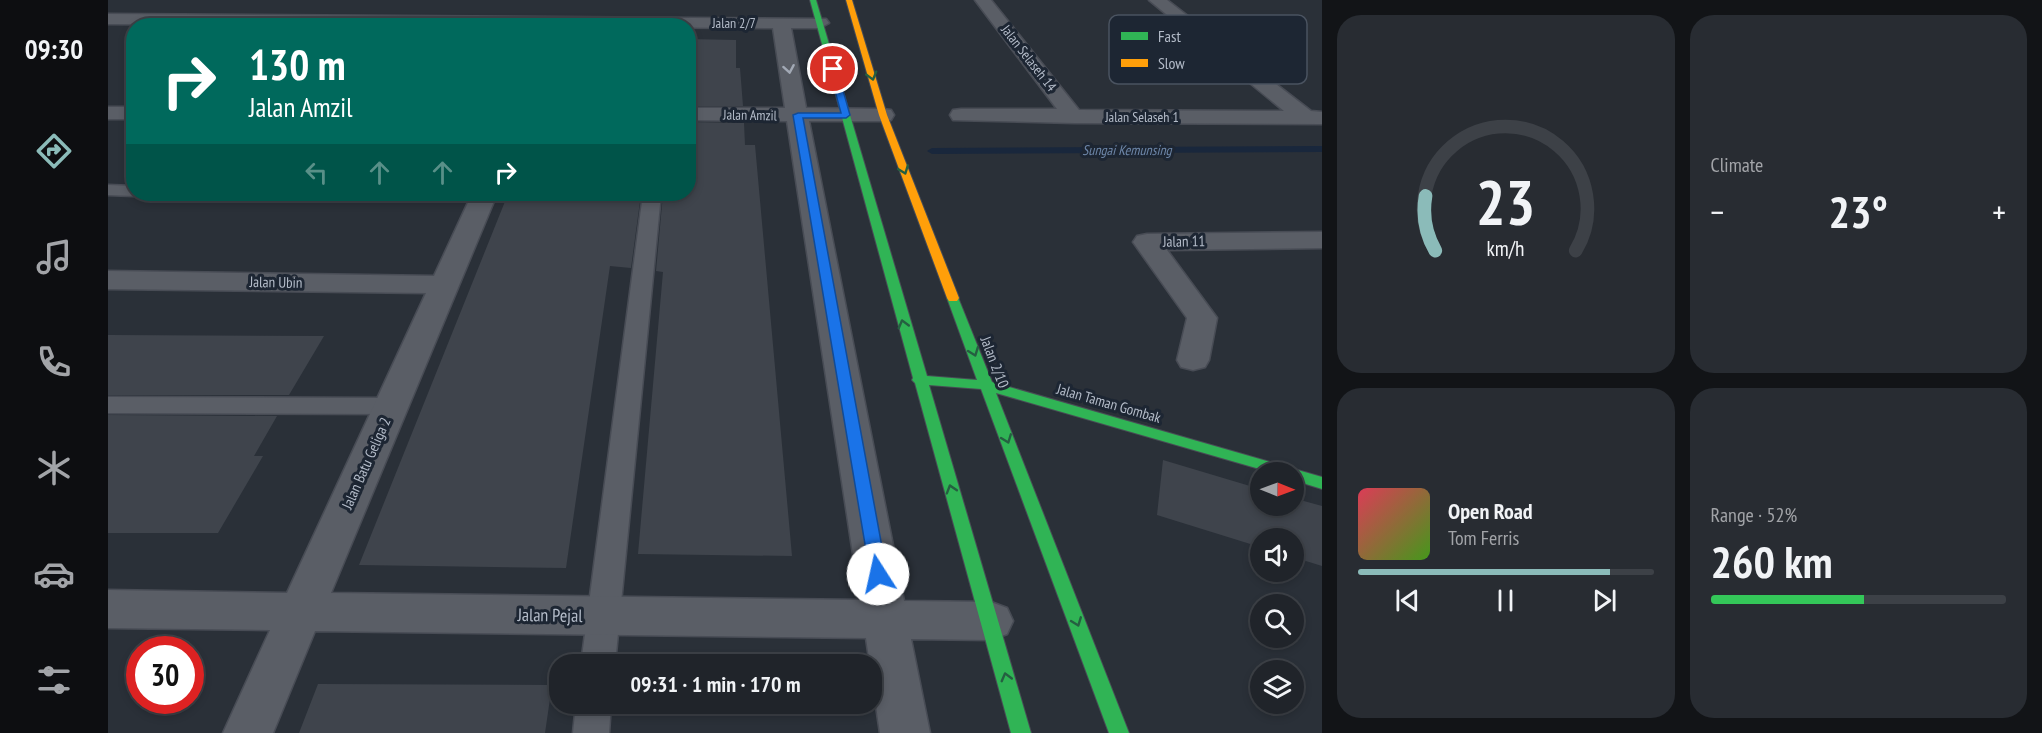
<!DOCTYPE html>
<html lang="en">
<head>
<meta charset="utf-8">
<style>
  :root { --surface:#20242a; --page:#282c32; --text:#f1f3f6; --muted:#a2a4a8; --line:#3d4147; --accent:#8bbbb9 }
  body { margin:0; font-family:"PT Sans Narrow",sans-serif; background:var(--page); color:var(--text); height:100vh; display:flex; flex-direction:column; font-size:22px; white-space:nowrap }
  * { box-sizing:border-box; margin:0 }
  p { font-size:20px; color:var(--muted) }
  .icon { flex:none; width:33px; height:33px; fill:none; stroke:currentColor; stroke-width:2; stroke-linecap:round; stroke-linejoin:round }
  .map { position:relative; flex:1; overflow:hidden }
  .side { display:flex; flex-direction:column; gap:15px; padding:15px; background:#121417; width:720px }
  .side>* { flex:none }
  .top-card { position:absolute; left:18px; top:18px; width:570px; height:183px; border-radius:24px; box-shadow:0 3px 9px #0003,0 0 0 2px var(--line); background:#00695c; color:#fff; overflow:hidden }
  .needle { width:39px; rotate:91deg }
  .fabs { position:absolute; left:1142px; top:462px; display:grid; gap:12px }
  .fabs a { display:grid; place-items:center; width:54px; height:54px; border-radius:50%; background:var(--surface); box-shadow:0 3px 9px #0003,0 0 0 2px var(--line); font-size:30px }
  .speed { position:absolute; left:18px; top:636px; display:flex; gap:12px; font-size:30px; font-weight:700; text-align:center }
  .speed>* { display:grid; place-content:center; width:78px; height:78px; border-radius:50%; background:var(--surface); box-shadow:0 3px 9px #0003,0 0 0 2px var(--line); line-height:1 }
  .speed .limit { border:9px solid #d22; background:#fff; color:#111 }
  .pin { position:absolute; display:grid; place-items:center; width:51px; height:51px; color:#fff; margin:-26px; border:3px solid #fff; border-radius:50%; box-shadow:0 2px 6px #0007 }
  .me { position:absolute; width:66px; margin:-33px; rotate:350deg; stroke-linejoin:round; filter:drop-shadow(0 0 4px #0008) }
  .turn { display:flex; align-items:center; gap:21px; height:126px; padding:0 24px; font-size:27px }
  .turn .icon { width:78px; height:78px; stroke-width:2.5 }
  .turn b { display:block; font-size:42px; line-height:51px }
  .lanes { display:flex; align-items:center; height:57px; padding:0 24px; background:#0003; justify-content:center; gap:30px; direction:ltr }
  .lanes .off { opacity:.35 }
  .big { font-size:45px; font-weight:600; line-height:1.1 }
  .side .tile { flex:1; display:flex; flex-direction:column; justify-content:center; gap:9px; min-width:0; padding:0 21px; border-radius:24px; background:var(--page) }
  .side .dial { align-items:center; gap:0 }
  .dial svg { height:156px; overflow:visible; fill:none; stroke:var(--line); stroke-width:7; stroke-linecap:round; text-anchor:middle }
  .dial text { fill:var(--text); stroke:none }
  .song { display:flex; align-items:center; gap:18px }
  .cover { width:72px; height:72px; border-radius:9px; background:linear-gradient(135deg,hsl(350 70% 55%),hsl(100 70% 35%)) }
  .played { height:6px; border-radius:3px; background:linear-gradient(90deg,var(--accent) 85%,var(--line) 85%) }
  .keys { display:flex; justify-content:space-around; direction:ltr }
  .heat { display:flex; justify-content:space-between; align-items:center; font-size:33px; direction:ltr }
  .charge { height:9px; border-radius:4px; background:linear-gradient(90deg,#34c759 52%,var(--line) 0) }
  .side .tiles { flex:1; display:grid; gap:15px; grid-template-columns:repeat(2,1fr) }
  .trip { position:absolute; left:441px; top:654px; width:333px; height:60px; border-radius:24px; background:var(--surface); box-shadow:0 3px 9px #0003,0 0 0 2px var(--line); font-weight:600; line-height:60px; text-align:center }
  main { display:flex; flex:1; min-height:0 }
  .tab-bar { display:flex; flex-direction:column; width:108px; justify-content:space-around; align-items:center; background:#0d0e11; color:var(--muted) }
  .tab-bar .icon { width:42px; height:42px }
  .tab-bar .active { color:var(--accent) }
  .tab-bar b { font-size:27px; color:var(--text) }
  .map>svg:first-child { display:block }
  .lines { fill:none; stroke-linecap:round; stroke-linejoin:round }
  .stream { fill:#19273c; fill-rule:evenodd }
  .building { fill:#3f444c }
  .lane-casing { stroke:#484c55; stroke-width:3 }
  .street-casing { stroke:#484c55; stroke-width:3 }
  .fast-casing { stroke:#484c55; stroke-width:2 }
  .slow-casing { stroke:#484c55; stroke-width:2 }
  .lane { fill:#5a5e66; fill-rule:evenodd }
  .street { fill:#5a5e66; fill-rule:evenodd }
  .fast { fill:#30b455; fill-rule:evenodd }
  .slow { fill:#ff9f0a; fill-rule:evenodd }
  .oneway { stroke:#a2a9b5 }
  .oneway2 { stroke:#255f41 }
  .route { fill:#1a73e8; stroke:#114b97; stroke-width:1.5 }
  .labels { text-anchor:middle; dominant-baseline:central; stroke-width:6; stroke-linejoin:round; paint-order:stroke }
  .far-street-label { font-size:14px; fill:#b4bcc9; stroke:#1d2633 }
  .far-water-label { font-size:14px; font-style:italic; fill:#6d86a8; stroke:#1d2633 }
  .street-label { font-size:15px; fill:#b4bcc9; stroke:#1d2633 }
  .near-street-label { font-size:18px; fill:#b4bcc9; stroke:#1d2633 }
  .key { fill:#1d2633; stroke:#4a5360; stroke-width:1.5 }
  .key-label { font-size:16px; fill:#b4bcc9 }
</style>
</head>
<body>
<main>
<nav class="tab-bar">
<b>09:30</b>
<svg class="icon active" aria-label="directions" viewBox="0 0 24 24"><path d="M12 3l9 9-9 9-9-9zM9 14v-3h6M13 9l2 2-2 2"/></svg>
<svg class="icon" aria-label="music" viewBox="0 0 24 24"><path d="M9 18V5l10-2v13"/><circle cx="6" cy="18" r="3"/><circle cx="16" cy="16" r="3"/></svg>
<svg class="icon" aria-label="phone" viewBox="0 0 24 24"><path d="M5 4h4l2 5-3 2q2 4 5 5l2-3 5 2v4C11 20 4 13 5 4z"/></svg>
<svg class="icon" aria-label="climate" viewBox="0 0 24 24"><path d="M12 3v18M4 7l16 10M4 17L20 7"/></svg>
<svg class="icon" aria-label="car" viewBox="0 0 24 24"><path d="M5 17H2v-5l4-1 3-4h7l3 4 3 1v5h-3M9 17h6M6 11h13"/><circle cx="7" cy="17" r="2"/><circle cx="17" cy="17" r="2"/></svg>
<svg class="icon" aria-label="filters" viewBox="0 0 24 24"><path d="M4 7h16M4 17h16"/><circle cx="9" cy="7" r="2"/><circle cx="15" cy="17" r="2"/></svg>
</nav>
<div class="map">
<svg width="1214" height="733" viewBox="0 0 1214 733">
  <rect width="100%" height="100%" fill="#2a3038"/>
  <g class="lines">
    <path class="stream" d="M1214,146V152L824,154L819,151L824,148Z"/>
  </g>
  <path class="building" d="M580,39L628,40V68H632L635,106H580Z
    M580,122L636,123L637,145H647L684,556L530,554L555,272L548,271L555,194H580Z
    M400,194H533L523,268L502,266L458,568L251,565Z
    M0,335L216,336L181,395H0Z
    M0,415L169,416L146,456H155L110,533H0Z
    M1055,460L1152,489V506H1185V498L1214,506V566L1185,557V538H1152V547L1049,515Z
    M210,684L444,685L437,733H191Z"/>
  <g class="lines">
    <g class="lane-casing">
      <path id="lane" d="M0,185L26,186V194H33L26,196L0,195Z
        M269,194H296L287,199L272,198Z
        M535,194H553L507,664H473Z
        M0,397L283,398L292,400L296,406L292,412L283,414L0,413Z
        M468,704H503L501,733H465Z"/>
    </g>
    <g class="street-casing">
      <path id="street" d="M867,0H883L971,110L1176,111L1041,0H1059L1203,111L1214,112V124L966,123L845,120L842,115L845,110L853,109H949Z
        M0,14L718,19L721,23L712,28H683L698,108L775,109L783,110L786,115L783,120L775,121H701L796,601L883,602L899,608L905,621L899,634L883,640L803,639L822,733H772L758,638L207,631L165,733H115L162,630L0,628V590L179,593L318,293L0,289V271L326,276L364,194H389L223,593L752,600L679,121L580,120V108H677L665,28L0,24Z
        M0,107H26V119H0Z
        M1214,232V248L1059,250L1109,318L1101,360L1097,367L1085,370L1073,367L1069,360L1079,318L1025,242L1029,236L1039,234Z"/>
    </g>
    <g class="fast-casing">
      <path id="fast" d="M702,0H708L819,376L869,380L839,298L841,295H849L884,382L1214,477V489L1185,480V472H1162L888,393L1021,733H1001L873,389L821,385L923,733H903L807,383L804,380L805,378Z"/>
    </g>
    <g class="slow-casing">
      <path id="slow" d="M738,0H744L779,115L851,298L849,301H841L839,298L771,115Z"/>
    </g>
    <use href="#lane" class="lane"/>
    <use href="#street" class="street"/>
    <use href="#fast" class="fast"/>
    <use href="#slow" class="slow"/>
  </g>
  <defs><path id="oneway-chevron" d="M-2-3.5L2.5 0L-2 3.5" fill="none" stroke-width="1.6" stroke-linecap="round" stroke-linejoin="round" transform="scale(1.5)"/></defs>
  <use class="oneway" href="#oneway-chevron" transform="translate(681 69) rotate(80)"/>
  <g class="oneway2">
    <use href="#oneway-chevron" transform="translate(764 76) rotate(74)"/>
    <use href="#oneway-chevron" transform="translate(796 170) rotate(69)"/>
    <use href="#oneway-chevron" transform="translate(795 324) rotate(-105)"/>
    <use href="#oneway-chevron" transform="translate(866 352) rotate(69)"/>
    <use href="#oneway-chevron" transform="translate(899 439) rotate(69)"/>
    <use href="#oneway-chevron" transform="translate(843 489) rotate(-107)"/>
    <use href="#oneway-chevron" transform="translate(969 622) rotate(69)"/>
    <use href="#oneway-chevron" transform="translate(898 677) rotate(-105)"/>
  </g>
  <path class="route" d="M725,67L729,69L742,115L738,118H695L779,574L777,579H764L762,574L685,115L690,113H733L721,69Z"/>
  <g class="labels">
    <g class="far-street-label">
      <text x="626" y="23">Jalan 2/7</text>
      <text transform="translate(921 58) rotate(52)">Jalan Selaseh 14</text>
      <text transform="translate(642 115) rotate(1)">Jalan Amzil</text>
      <text x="1034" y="117">Jalan Selaseh 1</text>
    </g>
    <g class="far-water-label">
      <text x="1019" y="150">Sungai Kemunsing</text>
    </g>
    <g class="street-label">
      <text transform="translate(1076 241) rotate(-1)">Jalan 11</text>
      <text transform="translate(168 282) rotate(1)">Jalan Ubin</text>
      <text transform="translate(887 362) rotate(69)">Jalan 2/10</text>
      <text transform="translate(1001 403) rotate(16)">Jalan Taman Gombak</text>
      <text transform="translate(258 463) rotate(-66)">Jalan Batu Geliga 2</text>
    </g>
    <g class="near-street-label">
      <text transform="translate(442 615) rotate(1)">Jalan Pejal</text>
    </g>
  </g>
  <rect x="1001" y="15" width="198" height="69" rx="9" class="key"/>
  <rect x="1013" y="32" width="27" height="8" fill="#30b455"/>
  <rect x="1013" y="59" width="27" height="8" fill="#ff9f0a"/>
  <g class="key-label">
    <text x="1050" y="42">Fast</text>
    <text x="1050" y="69">Slow</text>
  </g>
</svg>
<div class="fabs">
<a><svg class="needle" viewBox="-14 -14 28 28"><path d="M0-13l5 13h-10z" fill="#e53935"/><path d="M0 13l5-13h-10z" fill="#a2a4a8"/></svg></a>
<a><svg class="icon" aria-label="sound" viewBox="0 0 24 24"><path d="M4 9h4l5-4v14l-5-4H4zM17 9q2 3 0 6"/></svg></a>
<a><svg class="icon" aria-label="search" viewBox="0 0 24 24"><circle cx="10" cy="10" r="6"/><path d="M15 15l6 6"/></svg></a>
<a><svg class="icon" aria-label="layers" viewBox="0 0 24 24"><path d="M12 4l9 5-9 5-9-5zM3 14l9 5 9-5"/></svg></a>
</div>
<div class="speed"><div class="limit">30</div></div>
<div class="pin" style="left:725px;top:69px;background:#d93025"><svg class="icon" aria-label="arrive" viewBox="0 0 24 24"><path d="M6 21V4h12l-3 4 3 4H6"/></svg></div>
<svg class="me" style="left:770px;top:574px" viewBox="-20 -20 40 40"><circle r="19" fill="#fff"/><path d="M0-13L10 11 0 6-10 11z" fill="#1a73e8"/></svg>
<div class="trip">09:31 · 1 min · 170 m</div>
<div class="top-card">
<div class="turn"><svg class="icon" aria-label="right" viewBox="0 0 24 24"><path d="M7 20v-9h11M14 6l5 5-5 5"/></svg><div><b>130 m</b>Jalan Amzil</div></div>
<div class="lanes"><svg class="icon off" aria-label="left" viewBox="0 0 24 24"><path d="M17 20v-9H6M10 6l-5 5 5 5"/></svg><svg class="icon off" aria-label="ahead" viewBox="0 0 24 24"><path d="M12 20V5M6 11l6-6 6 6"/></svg><svg class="icon off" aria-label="ahead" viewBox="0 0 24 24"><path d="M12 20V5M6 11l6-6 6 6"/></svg><svg class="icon" aria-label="right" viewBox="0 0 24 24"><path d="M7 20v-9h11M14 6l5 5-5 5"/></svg></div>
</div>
</div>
<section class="side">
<div class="tiles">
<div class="tile dial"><svg viewBox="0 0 100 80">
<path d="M14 69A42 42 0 1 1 86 69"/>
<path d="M14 69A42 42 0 0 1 9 41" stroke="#8bbbb9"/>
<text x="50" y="56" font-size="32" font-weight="700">23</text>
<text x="50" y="72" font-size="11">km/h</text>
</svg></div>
<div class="tile"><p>Climate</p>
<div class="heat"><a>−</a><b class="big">23°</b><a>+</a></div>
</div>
<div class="tile">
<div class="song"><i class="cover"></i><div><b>Open Road</b><p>Tom Ferris</p></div></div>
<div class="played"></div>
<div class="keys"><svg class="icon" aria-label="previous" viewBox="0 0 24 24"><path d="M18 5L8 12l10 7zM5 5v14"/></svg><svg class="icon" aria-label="pause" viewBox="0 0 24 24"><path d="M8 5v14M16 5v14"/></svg><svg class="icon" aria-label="next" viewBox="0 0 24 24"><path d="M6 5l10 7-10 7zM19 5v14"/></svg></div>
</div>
<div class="tile"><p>Range · 52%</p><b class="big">260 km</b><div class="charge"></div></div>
</div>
</section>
</main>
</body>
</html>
